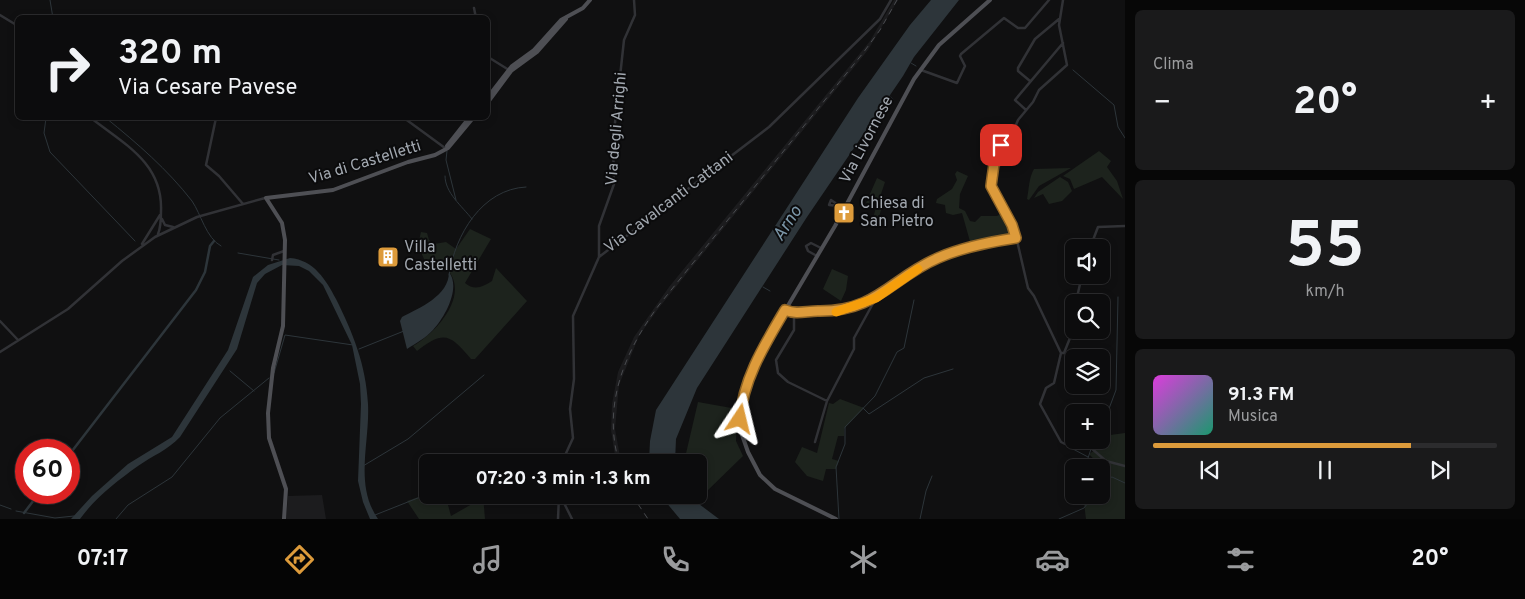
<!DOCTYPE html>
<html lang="it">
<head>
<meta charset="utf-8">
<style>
  :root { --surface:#0c0c0d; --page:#1a1a1b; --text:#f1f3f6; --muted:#9a9b9d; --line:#2c2c2e; --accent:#dd9b3b }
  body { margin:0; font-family:Overpass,sans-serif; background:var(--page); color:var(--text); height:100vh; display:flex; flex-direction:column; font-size:19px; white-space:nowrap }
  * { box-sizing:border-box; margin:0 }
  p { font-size:16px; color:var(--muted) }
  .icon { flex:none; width:28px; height:28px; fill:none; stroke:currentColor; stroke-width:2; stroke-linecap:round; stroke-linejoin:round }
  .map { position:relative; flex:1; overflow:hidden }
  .panel { display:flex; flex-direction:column; gap:10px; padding:10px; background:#070707; width:400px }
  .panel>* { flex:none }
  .guide { position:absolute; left:15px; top:15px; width:475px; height:105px; border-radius:8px; box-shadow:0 2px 8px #0003,0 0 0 1px var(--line); background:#0c0c0d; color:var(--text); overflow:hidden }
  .buttons { position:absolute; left:1065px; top:239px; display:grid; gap:10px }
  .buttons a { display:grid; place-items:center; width:45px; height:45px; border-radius:8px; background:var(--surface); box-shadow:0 2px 8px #0003,0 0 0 1px var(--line); font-size:25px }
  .speed { position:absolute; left:15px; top:439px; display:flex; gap:10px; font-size:25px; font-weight:700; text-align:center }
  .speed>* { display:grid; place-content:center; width:65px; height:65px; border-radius:50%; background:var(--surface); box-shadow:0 2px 8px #0003,0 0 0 1px var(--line); line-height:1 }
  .speed .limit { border:8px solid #d22; background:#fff; color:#111 }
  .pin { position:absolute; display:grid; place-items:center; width:42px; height:42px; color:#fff; margin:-21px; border-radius:10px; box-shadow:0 2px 8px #0006 }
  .me { position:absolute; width:55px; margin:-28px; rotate:10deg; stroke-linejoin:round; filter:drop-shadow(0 0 4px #0008) }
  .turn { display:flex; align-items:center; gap:18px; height:105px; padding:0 20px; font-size:22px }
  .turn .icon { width:65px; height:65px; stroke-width:2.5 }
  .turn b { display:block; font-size:35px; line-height:42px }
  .big { font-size:38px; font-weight:700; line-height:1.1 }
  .panel .widget { flex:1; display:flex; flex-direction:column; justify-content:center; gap:8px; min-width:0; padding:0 18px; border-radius:8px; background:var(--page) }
  .panel .dial { align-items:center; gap:0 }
  .dial b { font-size:65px; line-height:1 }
  .song { display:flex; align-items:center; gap:15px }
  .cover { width:60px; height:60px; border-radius:8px; background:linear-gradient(135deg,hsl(300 70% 55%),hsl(160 70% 35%)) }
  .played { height:5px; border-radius:2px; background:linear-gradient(90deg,var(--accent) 75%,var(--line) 75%) }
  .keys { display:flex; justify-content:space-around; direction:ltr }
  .heat { display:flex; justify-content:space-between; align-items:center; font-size:28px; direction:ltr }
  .trip { position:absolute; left:419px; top:454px; width:288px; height:50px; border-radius:8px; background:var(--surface); box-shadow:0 2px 8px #0003,0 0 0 1px var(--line); font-weight:700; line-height:50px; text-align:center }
  .dock { display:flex; height:80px; justify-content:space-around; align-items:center; background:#050505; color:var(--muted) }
  .dock .icon { width:35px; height:35px }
  .dock .selected { color:var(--accent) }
  .dock b { font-size:22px; color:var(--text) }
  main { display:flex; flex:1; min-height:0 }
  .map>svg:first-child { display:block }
  .built { fill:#1c1c1e }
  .green { fill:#1d231d }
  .water { fill:#2d353a }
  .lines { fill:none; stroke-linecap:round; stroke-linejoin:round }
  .stream { stroke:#2d353a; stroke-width:1 }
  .canal { stroke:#2d353a; stroke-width:2.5 }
  .minor { stroke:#313236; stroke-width:2.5 }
  .major { stroke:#4e4f54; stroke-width:4 }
  .rail { stroke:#4a4c50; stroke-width:1; stroke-dasharray:6 5; stroke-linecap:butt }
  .route-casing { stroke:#906526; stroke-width:12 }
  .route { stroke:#dd9b3b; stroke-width:9 }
  .slow { stroke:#f59e0b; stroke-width:9 }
  .labels { text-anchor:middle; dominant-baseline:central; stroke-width:4; stroke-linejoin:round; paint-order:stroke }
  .street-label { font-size:16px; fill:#a2a8b0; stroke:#0b0b0c }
  .poi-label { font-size:16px; fill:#a2a8b0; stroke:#0b0b0c; text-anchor:start }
  .water-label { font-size:18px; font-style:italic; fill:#7c97a9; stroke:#0b0b0c }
</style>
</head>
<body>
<main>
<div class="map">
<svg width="1125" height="519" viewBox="0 0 1125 519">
  <rect width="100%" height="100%" fill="#101011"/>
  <path class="built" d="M894,0H898L868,50L658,309L639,336L619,385L615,429L621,462H616L611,430L612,404L618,372L634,337L669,287L870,41Z
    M322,495L326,519H286L288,496Z"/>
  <path class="green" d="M1099,151L1111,161L1107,167L1117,181L1123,199L1102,177L1074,189L1070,179L1063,176Z
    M1071,168L1039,186L1029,200L1027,199C1029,189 1029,177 1034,169Z
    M957,171L968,176L960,194L959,208L965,211L970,221L975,222L981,216H997L1005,212L1016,238L971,245L962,213L953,215L946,213L945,205L936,203L937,199L952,189L957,180L955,174Z
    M1060,177L1068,182L1072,191L1062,201L1049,204L1043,194L1034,198L1038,192Z
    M877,178L885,182L879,200L883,203L877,224L872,223L876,207L866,203Z
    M470,229L491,239L465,283C474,291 483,287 492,281L496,268L527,301L475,359H471C450,334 444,330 417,351L413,346C439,331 476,288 440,263L427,266L418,245L421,232L427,233L429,240L434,244L446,242L456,249Z
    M832,269L848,276L846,290L841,301L823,289Z
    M840,399L864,408L844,429V436H838L832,459L839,461L836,469H826L823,481L807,476L795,462L802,447L817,453L829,403L833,404Z
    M698,402L737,409L736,441L743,456L706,492L698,485V462H684Z
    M1125,433V519H1086L1083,495H1101V481L1106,480L1107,473L1089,454L1100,447L1110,435Z
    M427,494L460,495L448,505L451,516L472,504L467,497L469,495H483L485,519H419L407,501Z"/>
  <path class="water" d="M931,0H959L914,57L903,76L807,217L697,388L676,439L675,462H649L650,441L656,410L858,98L910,25Z
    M290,258C314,260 326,280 336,299C353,333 366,365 368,404C370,443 354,484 378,519H370L363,502L358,481L361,404L360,384L352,345L323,285L309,271L299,266L282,265L265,274L257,283L237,349L180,437C168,450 152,456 138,466C117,481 95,498 80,519H71L92,496L128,464L172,437L228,350L253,277L268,265Z
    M449,272C461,288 445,317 433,330C426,338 416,343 407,349L400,321L402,317C419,308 449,296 449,272Z
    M660,495H687L719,519H680Z"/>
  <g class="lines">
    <path class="stream" d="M50,0L53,18
      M911,63L916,66
      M1073,70L1114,105L1118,127L1125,138
      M889,96L893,99
      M46,118L44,133L50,152L135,241
      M106,118C138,144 167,169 192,201C201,214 206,238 221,246
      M447,151L446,160L456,200
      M445,176C445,193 462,206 472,219
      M238,253L279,260
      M449,275C455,235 482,189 526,187
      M763,287L770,291
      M359,349L404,331
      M230,371L254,391
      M274,373L285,335L353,345
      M863,408L869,414L924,378L953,369
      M1101,430L1116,390L1118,297
      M1093,446L1096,440
      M1073,449L1088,457
      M1091,449L1088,458L1094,468
      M363,466L408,439L484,375
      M1101,481L1112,477L1125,483
      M0,505L11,509
      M16,511L55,518L74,516
      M375,515L428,494
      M116,519L128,505L172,477L220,418L269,378
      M839,519L836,467L845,444V427L875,396L897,352L904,348L914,300
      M920,519L926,491L932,476
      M1059,519L1084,508L1094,495"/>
    <path class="canal" d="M69,455L196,290L205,272L210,246L214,241
      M24,513L40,492"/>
    <path class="minor" d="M474,8L476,18
      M0,15L18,26
      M488,57L509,70
      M921,70L957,83L965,66L960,56L961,54L1004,18L1018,28H1025L1049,0
      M1030,81L1018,71V68L1035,39L1059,19
      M1026,110L1015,100L1063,43
      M91,118C124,144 163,163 161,211C161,219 161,227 158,234
      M216,118L206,165L219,176L243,204
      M404,118L445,148
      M839,206L829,205L831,200L844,209
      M162,219L165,225L173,227
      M142,244L160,215
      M1090,248L1098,227L1125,226
      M817,256L808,251L806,246L811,243L821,248
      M599,257V226L614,184L613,141L624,40L635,15L634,0
      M272,260L273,255L284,251
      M1076,302L1082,275
      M785,310C797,315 807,311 819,311C874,313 893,277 938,258C963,247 989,242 1016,238
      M794,314V330L776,360L778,373L788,382L827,401
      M0,321L18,340
      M1074,328L1064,353H1061L1054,383L1046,388L1040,404L1061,442L1065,444L1074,439
      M0,352L68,309L122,261L155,237L197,217L265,198
      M1061,353L1034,296L1028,288L1015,232L991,186L994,165L999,159L1003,140L1013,132L1018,120L1033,102L1039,90L1067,65L1059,25L1063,0
      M725,425L740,417
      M1082,440L1106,461L1125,466
      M815,442L827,401L854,349V338L876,298
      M562,462L573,438L570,409L574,379L573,316L599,257L769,127L880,19L891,0
      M560,495L572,519
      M558,519L559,496"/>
    <path class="major" d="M488,97L512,66L534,50L561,20L583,8L590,0
      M488,102L511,71L537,52L566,19
      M447,146L469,118
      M284,519L286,489L269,438L268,413L273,368L283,326L285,240L282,223L266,198L333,190L408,162L435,155L448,148L473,118
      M836,519L775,489L760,475L748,452L740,429V412L746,389L760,353L835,226L914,79L939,45L990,0"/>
    <path class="rail" d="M619,462C602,405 625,351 659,305L863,53L880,30L897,0
      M632,495L648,519"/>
  </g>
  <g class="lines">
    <g class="route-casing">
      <path id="route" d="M740,419C743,379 765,344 785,310C797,315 806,311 818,311C877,312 891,278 938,258C963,247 989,242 1016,238L1012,225L991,186L994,164L999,159L1001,145"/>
    </g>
    <use href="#route" class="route"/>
    <path class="slow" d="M836,312L876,298L918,269"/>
  </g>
  <defs>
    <g id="church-square" transform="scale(1.125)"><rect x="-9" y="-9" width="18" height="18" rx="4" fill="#dd9b3b" stroke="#0b0b0c"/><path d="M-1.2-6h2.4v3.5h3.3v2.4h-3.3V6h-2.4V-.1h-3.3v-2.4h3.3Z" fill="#fff"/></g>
    <g id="building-square" transform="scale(1.125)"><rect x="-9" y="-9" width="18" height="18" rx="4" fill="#dd9b3b" stroke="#0b0b0c"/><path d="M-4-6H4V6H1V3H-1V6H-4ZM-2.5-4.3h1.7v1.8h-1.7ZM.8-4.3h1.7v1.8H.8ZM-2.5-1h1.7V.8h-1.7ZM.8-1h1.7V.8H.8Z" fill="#fff"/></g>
  </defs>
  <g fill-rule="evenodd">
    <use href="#church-square" x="844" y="213"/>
    <use href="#building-square" x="388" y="257"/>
  </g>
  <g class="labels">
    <g class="street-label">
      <text transform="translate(617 129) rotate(-85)">Via degli Arrighi</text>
      <text transform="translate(867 140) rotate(-62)">Via Livornese</text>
      <text transform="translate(365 163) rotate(-17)">Via di Castelletti</text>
      <text transform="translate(669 203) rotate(-37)">Via Cavalcanti Cattani</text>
    </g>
    <g class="poi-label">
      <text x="860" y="204">Chiesa di<tspan x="860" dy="18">San Pietro</tspan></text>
      <text x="404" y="248">Villa<tspan x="404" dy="18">Castelletti</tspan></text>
    </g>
    <g class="water-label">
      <text transform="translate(788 224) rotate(-57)">Arno</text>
    </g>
  </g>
</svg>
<div class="buttons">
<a><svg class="icon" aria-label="sound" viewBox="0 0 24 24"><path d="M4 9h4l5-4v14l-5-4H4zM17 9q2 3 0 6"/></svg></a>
<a><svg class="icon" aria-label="search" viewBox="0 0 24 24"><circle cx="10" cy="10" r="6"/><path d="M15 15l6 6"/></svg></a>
<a><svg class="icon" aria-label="layers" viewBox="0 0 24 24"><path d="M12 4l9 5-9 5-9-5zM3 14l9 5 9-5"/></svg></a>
<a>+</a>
<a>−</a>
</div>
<div class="speed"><div class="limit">60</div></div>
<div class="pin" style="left:1001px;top:145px;background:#d93025"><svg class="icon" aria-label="arrive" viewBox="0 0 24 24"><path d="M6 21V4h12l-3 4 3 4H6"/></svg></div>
<svg class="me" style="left:740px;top:419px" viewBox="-20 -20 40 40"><path d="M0-17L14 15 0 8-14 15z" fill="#dd9b3b" stroke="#fff" stroke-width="4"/></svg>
<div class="trip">07:20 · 3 min · 1.3 km</div>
<div class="guide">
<div class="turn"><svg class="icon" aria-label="right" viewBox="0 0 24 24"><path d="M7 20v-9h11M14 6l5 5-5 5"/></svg><div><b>320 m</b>Via Cesare Pavese</div></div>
</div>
</div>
<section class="panel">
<div class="widget"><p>Clima</p>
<div class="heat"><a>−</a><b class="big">20°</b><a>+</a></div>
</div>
<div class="widget dial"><b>55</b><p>km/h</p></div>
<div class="widget">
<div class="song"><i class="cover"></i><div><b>91.3 FM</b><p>Musica</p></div></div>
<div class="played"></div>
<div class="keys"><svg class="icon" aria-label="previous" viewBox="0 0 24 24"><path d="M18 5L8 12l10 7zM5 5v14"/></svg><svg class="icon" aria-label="pause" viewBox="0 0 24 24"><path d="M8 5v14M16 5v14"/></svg><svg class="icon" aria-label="next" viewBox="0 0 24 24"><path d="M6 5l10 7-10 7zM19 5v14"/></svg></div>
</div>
</section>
</main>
<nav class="dock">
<b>07:17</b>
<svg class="icon selected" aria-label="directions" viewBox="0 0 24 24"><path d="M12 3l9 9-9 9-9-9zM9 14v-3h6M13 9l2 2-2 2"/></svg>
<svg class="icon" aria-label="music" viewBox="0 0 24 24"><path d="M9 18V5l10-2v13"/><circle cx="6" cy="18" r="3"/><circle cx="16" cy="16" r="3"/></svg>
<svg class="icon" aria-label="phone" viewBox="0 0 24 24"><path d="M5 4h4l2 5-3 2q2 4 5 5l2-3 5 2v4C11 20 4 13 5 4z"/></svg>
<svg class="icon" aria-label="climate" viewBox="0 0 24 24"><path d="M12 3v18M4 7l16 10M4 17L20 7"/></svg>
<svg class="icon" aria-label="car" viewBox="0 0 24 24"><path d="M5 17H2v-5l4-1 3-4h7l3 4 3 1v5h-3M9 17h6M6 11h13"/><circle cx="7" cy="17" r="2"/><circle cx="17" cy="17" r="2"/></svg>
<svg class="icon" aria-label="filters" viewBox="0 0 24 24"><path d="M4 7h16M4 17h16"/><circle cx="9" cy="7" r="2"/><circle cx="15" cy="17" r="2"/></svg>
<b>20°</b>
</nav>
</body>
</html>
